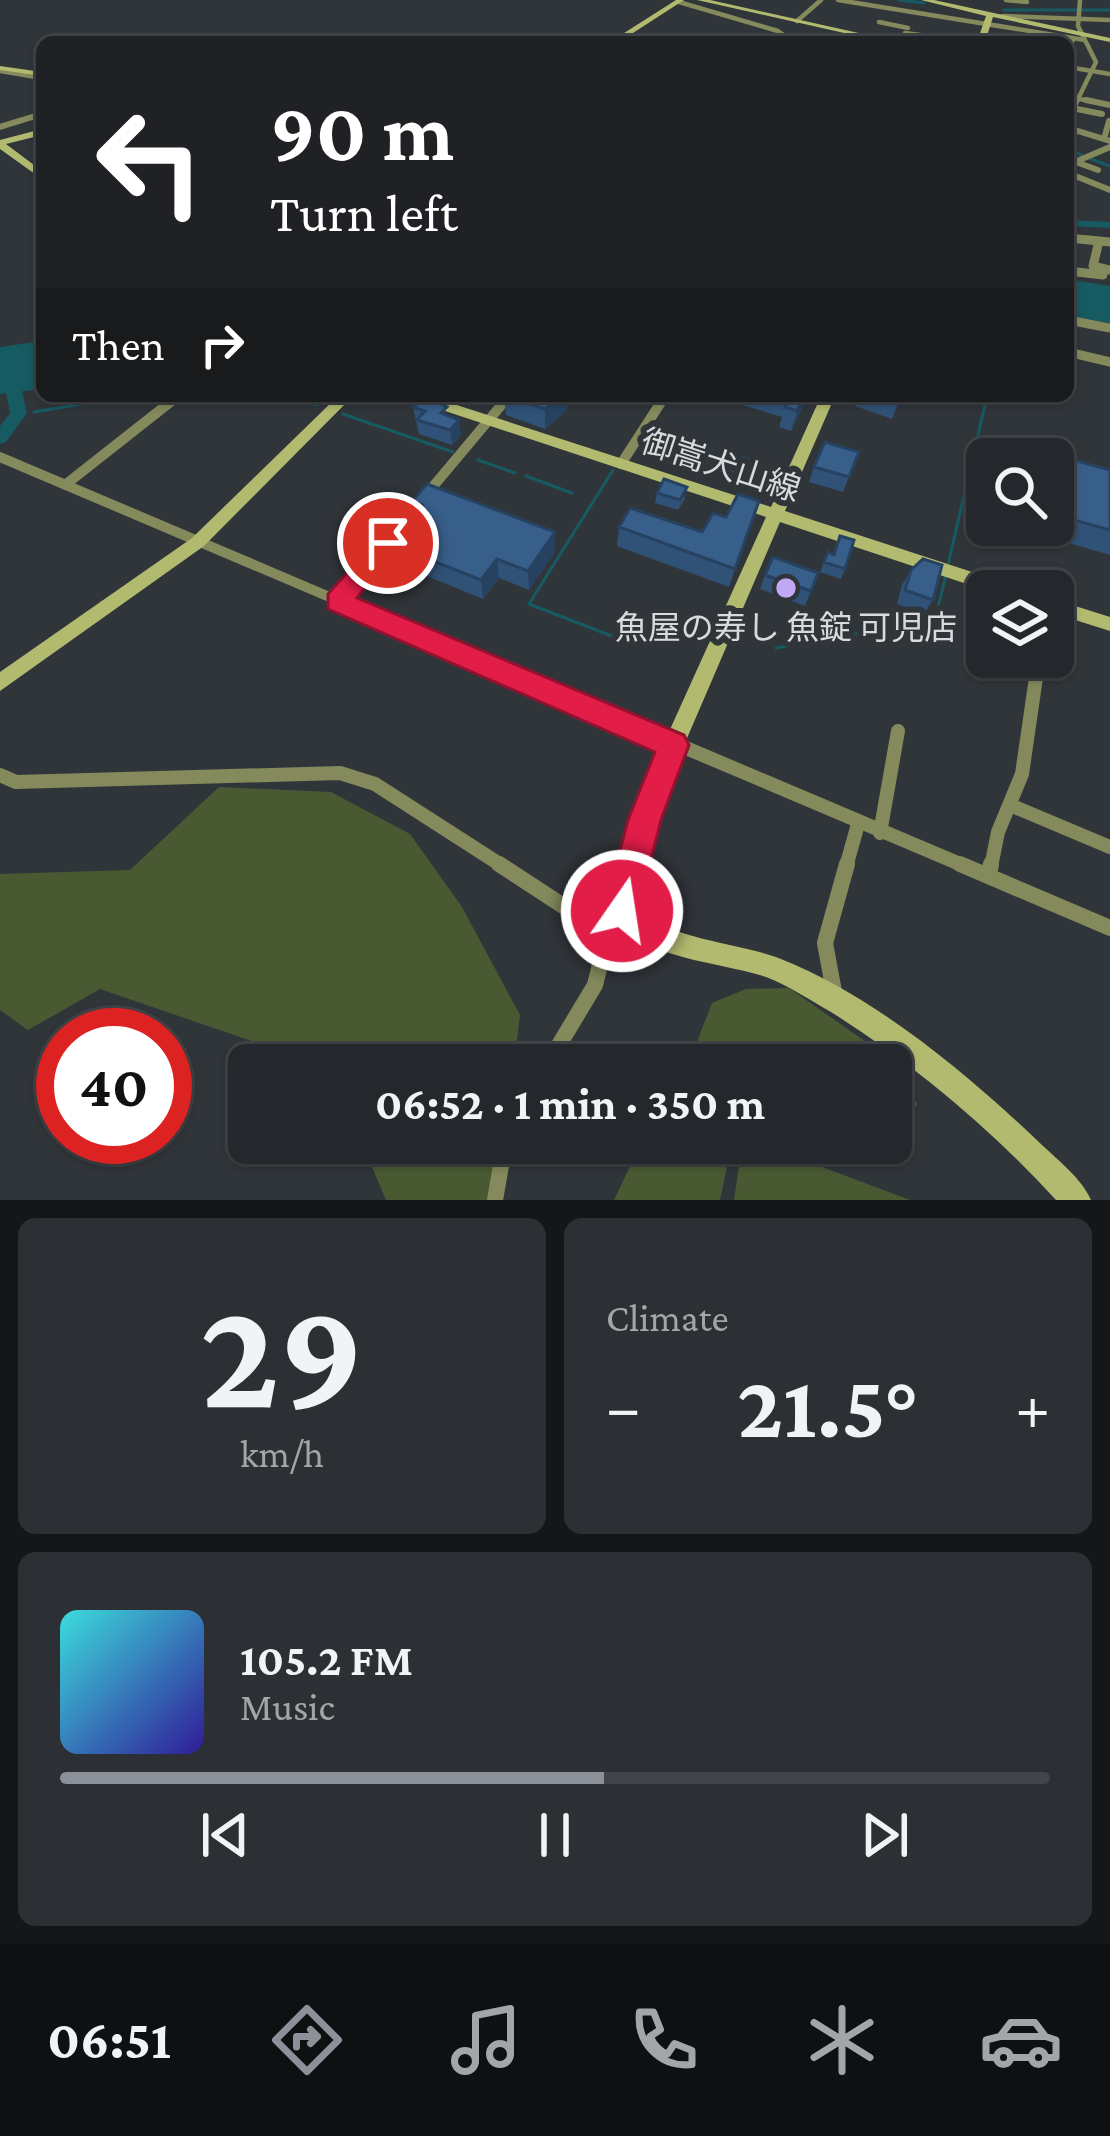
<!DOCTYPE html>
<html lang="en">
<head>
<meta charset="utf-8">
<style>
  :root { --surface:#24282c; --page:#2c3034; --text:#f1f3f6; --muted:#a3a6a9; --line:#414448; --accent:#8c9099 }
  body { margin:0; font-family:"Crimson Pro","Noto Sans JP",serif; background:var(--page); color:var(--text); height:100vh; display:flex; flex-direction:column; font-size:45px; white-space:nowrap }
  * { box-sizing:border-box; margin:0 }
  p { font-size:39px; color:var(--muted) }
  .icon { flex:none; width:66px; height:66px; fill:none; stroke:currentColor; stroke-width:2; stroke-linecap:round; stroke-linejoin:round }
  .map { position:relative; height:1200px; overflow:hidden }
  .drawer { display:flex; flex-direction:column; gap:18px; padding:18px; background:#141618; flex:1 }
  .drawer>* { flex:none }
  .top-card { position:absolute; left:36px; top:36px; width:1038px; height:366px; border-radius:18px; box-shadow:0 3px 9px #0004,0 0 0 3px var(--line); background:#202124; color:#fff; overflow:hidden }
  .controls { position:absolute; left:966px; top:438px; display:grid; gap:24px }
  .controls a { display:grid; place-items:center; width:108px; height:108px; border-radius:18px; background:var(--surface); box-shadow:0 3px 9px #0004,0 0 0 3px var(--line); font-size:60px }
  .speed { position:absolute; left:36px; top:1008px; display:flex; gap:24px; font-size:60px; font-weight:700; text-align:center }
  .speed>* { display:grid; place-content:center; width:156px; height:156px; border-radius:50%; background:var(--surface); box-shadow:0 3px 9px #0004,0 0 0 3px var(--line); line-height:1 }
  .speed .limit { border:18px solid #d22; background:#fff; color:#111 }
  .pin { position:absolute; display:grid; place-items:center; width:102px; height:102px; color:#fff; margin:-51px; border:6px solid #fff; border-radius:50%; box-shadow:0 3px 12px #0007 }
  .me { position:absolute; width:132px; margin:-66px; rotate:13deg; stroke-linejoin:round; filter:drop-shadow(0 0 9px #0008) }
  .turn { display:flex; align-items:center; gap:42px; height:252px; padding:0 36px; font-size:54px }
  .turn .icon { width:156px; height:156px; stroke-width:2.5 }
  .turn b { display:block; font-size:84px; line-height:102px }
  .then { display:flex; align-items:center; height:114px; padding:0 36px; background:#0003; gap:24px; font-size:45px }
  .big { font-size:90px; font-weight:700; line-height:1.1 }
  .drawer .widget { flex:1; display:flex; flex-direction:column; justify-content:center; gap:18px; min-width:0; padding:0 42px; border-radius:18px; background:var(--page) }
  .drawer .dial { align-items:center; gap:0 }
  .dial b { font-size:156px; line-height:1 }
  .song { display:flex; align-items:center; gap:36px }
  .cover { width:144px; height:144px; border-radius:18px; background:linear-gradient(135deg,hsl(180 70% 55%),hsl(250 70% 35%)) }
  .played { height:12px; border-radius:6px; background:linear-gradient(90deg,var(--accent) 55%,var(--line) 55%) }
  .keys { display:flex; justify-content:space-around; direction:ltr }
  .heat { display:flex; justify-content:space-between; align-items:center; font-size:66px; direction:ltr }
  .drawer .tiles { flex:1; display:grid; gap:18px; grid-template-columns:1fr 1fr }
  .widget:last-child { grid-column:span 2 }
  .trip { position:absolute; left:228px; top:1044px; width:684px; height:120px; border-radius:18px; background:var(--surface); box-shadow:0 3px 9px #0004,0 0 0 3px var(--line); font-weight:700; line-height:120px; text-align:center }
  .tab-bar { display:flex; height:192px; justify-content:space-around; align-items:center; background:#0e1012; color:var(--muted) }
  .tab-bar .icon { width:84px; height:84px }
  .tab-bar .on { color:var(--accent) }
  .tab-bar b { font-size:54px; color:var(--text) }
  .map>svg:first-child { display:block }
  .green { fill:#495a33 }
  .water { fill:#165a62 }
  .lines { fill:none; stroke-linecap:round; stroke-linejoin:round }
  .stream { stroke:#165a62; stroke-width:3 }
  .canal { stroke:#165a62; stroke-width:6 }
  .river { fill:#165a62; fill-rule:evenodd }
  .street-far5 { stroke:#848a5c; stroke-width:4.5 }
  .street-far4 { stroke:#848a5c; stroke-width:6 }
  .street-far3 { stroke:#848a5c; stroke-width:9 }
  .street-far2 { stroke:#848a5c; stroke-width:10 }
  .street-far1 { stroke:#848a5c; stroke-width:14 }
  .street { stroke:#848a5c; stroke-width:16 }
  .secondary { fill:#b2ba70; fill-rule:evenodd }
  .wall { fill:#305277 }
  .shaded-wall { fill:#274261 }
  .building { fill:#385f8a; stroke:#274261; stroke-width:3 }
  .route { fill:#e11d48; stroke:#92132f; stroke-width:3 }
  .poi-dot { fill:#c1a8f3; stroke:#30353a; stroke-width:4.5 }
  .labels { text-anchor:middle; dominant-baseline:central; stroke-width:12; stroke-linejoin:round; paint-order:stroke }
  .street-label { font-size:33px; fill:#d8dade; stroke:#30353a }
  .poi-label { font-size:33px; fill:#d8dade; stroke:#30353a }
</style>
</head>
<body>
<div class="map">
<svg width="1110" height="1200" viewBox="0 0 1110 1200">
  <rect width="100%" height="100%" fill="#30353a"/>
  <path class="green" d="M219,787L331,792L410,834L462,907L520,1015L514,1065H296L266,1046L100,989L28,1030L0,1010V874L130,870Z
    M789,988L899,1065L917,1104L902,1135L891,1138V1065H688L712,1003L746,989Z
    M362,1143H505L499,1200H386Z
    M641,1143H732L720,1200H614Z
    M752,1143H758L910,1200H734L742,1146Z"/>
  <path class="water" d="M1068,279L1110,286V323L1068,316Z
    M42,341V389L0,394V347Z"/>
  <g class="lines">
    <path class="stream" d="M899,0L924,3
      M1004,10H1110
      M1068,150L1082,155
      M1091,159L1110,166
      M289,396L316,405
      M34,412L130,396
      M19,413H24
      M343,414L453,452
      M478,460L515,473
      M613,470L529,604L622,640
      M526,476L572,493
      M948,565L987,396
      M776,648L935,619L946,575"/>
    <path class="canal" d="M1068,223L1110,225"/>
    <path class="river" d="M11,373L19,378L27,413L6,442L0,444V426L10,413L3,378Z"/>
    <path class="street-far5" d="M838,0L1085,40
      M1006,0L1027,2
      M679,2L778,31L794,42
      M1003,16L1110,20
      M797,21L821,0
      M879,22L908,28
      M905,33L943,38
      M1068,57L1073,39
      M1068,67L1110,74
      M0,71L42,78
      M1069,97L1101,103
      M1076,103L1096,62L1078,26L1080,0"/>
    <path class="street-far4" d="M1086,100L1110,105
      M1072,108L1102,114
      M1068,119L1077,100
      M0,127L42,114
      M1068,128L1110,141
      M1104,139L1109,121
      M1076,162L1098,170
      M1068,165L1110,147
      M1068,173L1110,190"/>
    <path class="street-far3" d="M1068,238L1110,242
      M1099,241L1093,266L1110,270
      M1068,271L1103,275
      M1068,320L1110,328
      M1068,352L1110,362"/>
    <path class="street-far2" d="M0,457L346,604
      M621,464L665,396
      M65,485L178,396
      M337,601L509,396"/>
    <path class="street-far1" d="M339,601L967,867
      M0,775L16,782L340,773L375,784L504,867
      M1010,805L1110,847
      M880,833L898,731
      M846,867L858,824
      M991,867L998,832L1022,774L1039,657"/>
    <path class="street" d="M499,864L574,913L610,924
      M960,864L1110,928
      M989,875L991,864
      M835,997L825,943L847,864
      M547,1065L595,985L611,920
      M495,1200L505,1143"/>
    <path class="secondary" d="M676,0H684L619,42H610Z
      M697,0H710L899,42H884Z
      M921,0H934L1110,38V42L993,17L985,42H977L986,16Z
      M0,66L42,72V76L0,70Z
      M42,129V135L6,144L42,171V179L0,149V140Z
      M338,396H353L204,546L0,691V672L192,538Z
      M407,396H429L771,507L821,396H835L785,511L1015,586L1018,591H988L780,522L666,787L635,907C666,940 739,942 781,959C876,997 969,1075 1042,1145C1059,1161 1082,1179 1091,1200H1056C990,1128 914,1064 831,1012C810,1000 789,986 766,977C723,962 630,958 610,911L644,787L766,517L409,399Z
      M1053,599L1110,617V631L1053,613Z"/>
  </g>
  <path class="wall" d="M504,396L567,410L545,429L506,415Z
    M713,396H808L791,431L779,427L782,417Z
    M859,396H901L892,419L855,406Z
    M413,407L448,416L461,434L452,445L419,434Z
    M658,436L712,448L708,464L681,460L657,446Z
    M998,439L1110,470V555L1007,525H1053V459H987V519L976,516L986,459Z
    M717,462L750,470L746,481L715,472Z
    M814,467L849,477L843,492L809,482Z
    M657,493L686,497L678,510L655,503Z
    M412,501L555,552L529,590L499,578L483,599L395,563L390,544L415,514Z
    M759,501L729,587L617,546L619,527L702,532Z
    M840,536L845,569L841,579L820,572L828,552L833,554Z
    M911,570L933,600L924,614L897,604L902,585Z
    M818,573L805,606L760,589L765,575Z"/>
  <path class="shaded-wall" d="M560,396H567V410L545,429V409Z
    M804,396H808L791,431L797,411Z
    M459,420L461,434L452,445L450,430Z
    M555,532V552L529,590L528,571Z
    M497,559L499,578L483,599L481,580Z"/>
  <path class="building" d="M424,396L447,407L441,413L459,420L450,430L417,420L425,411L413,407Z
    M507,396H560L545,409Z
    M784,396H804L797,411L785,407L790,398Z
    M876,396H901L898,404Z
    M658,436L712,448L710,454L683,450Z
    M998,439L1110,470V530L1053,514V459H995Z
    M825,442L859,452L849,477L814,467Z
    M722,452L753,460L748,471L717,462Z
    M664,479L687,487L680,500L657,493Z
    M427,484L555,532L528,571L497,559L481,580L390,544L422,505L412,501Z
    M738,494L759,501L735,569L619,527L630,508L702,532L713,513L726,517Z
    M840,536L854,540L845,569L824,562L828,552L834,555Z
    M773,557L818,573L811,591L765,575Z
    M923,559L942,565L933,600L905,590L911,570Z"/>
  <path class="route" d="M388,534L401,543L357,598L684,735L689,745L661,820L635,924L622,929L609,924L604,911L628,820L655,752L328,609V594L379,537Z"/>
  <circle class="poi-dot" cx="786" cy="588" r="12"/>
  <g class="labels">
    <g class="street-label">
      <text transform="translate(721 465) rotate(18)">御嵩犬山線</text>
    </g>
    <g class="poi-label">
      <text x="786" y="627">魚屋の寿し 魚錠 可児店</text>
    </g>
  </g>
</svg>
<div class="controls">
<a><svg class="icon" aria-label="search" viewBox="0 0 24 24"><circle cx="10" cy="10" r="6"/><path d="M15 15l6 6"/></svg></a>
<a><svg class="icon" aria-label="layers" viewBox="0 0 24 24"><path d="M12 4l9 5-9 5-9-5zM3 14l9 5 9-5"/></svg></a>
</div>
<div class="speed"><div class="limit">40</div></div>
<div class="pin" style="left:388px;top:543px;background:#d93025"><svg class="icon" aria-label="arrive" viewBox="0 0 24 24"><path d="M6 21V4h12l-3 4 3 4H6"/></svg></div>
<svg class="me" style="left:622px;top:911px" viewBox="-20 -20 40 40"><circle r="17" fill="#e11d48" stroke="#fff" stroke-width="3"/><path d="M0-11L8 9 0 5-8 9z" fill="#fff"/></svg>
<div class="trip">06:52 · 1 min · 350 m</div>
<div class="top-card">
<div class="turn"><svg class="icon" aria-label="left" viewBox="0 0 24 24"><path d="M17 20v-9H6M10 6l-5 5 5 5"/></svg><div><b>90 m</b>Turn left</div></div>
<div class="then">Then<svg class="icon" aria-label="right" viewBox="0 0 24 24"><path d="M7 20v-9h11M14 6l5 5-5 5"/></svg></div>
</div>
</div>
<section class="drawer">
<div class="tiles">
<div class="widget dial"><b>29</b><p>km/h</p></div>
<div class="widget"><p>Climate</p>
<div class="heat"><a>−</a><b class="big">21.5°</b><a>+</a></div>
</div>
<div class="widget">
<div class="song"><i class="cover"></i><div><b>105.2 FM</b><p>Music</p></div></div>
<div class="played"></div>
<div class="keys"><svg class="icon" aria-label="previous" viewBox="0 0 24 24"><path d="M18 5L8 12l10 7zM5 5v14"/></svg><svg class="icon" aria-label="pause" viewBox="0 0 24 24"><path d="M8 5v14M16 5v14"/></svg><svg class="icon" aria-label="next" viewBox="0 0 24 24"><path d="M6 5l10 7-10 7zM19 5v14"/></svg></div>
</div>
</div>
</section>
<nav class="tab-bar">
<b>06:51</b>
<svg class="icon on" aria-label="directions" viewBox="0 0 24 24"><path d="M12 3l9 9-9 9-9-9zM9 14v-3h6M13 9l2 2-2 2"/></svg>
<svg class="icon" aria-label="music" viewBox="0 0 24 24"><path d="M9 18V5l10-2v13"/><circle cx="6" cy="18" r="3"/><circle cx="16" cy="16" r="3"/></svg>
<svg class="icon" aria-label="phone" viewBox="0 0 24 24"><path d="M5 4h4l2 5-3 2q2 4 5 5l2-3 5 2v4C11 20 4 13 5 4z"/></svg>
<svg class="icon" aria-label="climate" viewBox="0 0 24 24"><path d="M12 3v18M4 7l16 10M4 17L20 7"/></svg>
<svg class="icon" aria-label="car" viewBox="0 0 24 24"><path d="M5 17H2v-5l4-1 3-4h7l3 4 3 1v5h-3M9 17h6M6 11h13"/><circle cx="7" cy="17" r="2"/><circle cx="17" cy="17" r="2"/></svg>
</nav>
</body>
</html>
